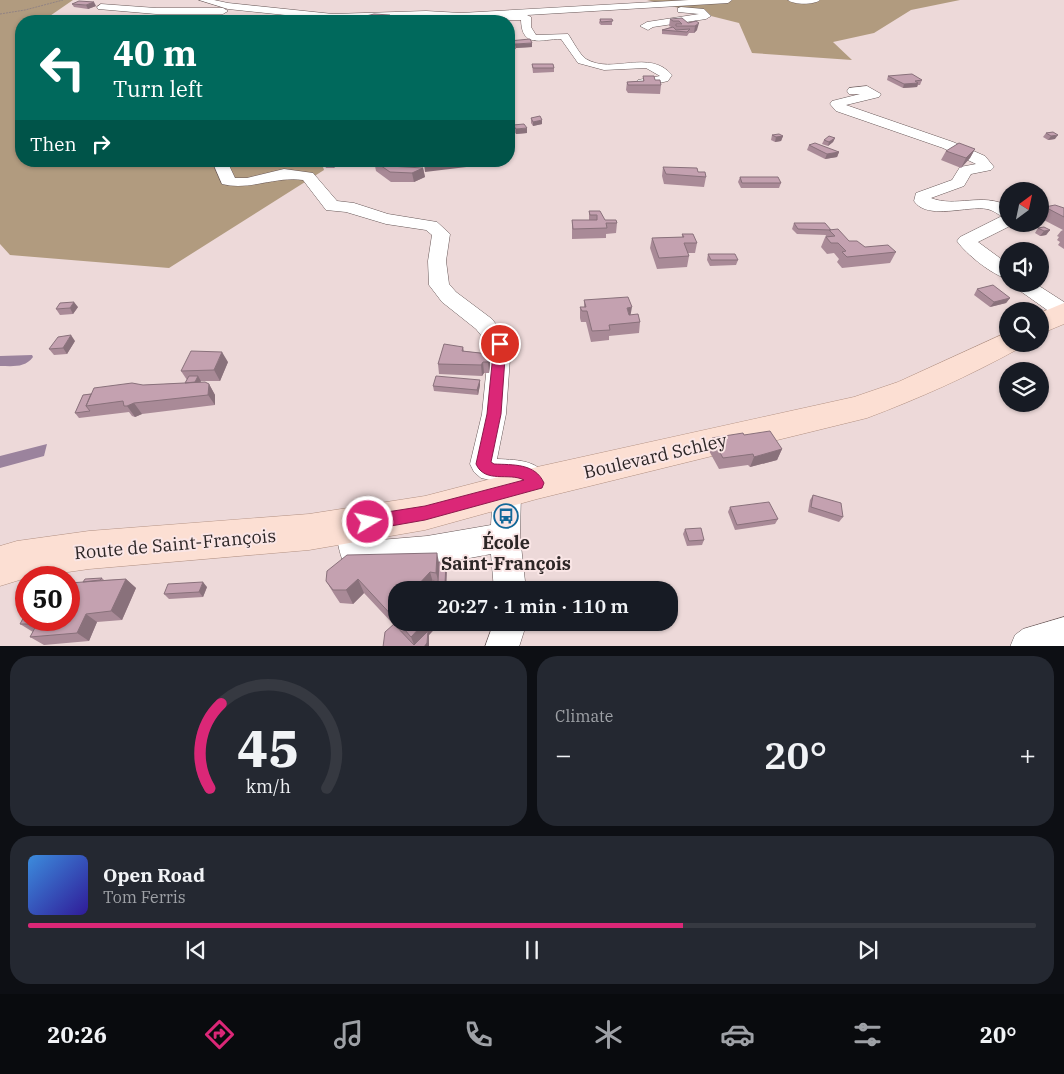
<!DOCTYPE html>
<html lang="en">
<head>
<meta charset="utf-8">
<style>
  :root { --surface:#171b24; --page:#242831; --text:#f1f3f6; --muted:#9ea1a6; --line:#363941; --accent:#db2777 }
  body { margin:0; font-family:"IBM Plex Serif",serif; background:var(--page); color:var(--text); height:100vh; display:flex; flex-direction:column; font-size:19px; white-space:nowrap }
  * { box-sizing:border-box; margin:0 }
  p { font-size:16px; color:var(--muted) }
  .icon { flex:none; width:28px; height:28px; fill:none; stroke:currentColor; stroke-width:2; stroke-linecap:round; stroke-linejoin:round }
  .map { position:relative; height:646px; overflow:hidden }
  .panel { display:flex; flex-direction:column; gap:10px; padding:10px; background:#0d0f14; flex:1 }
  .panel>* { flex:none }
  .guide { position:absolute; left:15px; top:15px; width:500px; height:152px; border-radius:20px; box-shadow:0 1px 4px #0004; background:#00695c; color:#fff; overflow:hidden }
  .needle { width:32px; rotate:33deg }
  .buttons { position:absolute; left:999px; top:182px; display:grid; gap:10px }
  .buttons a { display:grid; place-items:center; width:50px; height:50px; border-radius:50%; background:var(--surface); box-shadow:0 1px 4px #0004; font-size:25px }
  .speed { position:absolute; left:15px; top:566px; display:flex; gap:10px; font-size:25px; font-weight:700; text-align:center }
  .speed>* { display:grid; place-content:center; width:65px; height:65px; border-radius:50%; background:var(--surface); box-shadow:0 1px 4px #0004; line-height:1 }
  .speed .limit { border:8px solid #d22; background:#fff; color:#111 }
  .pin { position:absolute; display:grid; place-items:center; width:42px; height:42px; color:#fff; margin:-21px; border:2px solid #fff; border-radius:50%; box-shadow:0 1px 5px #0007 }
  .me { position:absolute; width:55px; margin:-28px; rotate:81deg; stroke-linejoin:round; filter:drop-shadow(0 0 4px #0008) }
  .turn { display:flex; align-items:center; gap:18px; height:105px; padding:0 15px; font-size:22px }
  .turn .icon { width:65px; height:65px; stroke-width:2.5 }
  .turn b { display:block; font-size:35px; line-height:42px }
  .then { display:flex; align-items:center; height:48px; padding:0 15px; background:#0003; gap:10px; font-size:19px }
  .big { font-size:38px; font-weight:600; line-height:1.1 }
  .panel .tile { flex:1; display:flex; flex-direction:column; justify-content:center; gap:8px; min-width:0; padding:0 18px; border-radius:20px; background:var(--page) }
  .panel .dial { align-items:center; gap:0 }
  .dial svg { height:130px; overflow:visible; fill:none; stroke:var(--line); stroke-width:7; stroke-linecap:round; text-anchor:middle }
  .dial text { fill:var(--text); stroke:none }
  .song { display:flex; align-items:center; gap:15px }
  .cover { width:60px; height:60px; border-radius:8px; background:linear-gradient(135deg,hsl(210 70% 55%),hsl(250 70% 35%)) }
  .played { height:5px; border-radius:2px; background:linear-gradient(90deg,var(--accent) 65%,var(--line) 65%) }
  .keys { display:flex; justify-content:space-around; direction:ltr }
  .heat { display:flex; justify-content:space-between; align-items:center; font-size:28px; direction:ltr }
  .panel .tiles { flex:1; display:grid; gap:10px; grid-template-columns:1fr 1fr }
  .tile:last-child { grid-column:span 2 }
  .trip { position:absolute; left:388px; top:581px; width:290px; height:50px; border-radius:20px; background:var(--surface); box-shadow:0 1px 4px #0004; font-weight:600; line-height:50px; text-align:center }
  .menu { display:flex; height:80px; justify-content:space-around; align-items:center; background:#090b0e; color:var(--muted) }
  .menu .icon { width:35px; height:35px }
  .menu .on { color:var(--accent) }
  .menu b { font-size:22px; color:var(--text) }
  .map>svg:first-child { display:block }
  .forest { fill:#b19b7f }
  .water { fill:#9b839d }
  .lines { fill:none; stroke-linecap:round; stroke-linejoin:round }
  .minor-casing { stroke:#685858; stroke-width:1 }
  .major-casing { stroke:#b29183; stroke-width:1 }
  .path { stroke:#918383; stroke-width:1; stroke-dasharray:2 1; stroke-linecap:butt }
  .minor { fill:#fff; fill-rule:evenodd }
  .major { fill:#fcdfd3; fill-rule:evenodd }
  .wall { fill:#a98a97 }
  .shaded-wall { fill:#89717b }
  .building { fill:#c4a1b0; stroke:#89717b }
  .route { fill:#db2777; stroke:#8e194d }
  .labels { text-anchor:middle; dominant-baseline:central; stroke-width:4; stroke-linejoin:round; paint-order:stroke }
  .near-street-label { font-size:18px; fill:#2d2626; stroke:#fae6e6 }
  .near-poi-label { font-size:18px; font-weight:bold; fill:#2d2626; stroke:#fae6e6 }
</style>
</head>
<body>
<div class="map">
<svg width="1064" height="647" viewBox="0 0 1064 647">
  <rect width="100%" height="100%" fill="#edd9d9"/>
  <path class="forest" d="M0,0H85H73L44,20L47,21H21V161H321L324,170L169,268L10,255L0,244Z
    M647,0H960L911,10L874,33L833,42L852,60L752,53L739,23Z"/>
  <path class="water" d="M32,355L33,357C25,368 13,366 0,366V356Z
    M47,444L44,456L0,468V456Z"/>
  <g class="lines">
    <g class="minor-casing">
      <path id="minor" d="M199,0H214L228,3L333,14L426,11L461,13L689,0H732L728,3L527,15L531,17V27L536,35L568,34C573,41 579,54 586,59C613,75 649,48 672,75L668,81L642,87L638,86L636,83L638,80L660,76L646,68L604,70L578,63L561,39C541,39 522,49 521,20H509L504,17L461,19L426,17L333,20L228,9Z
        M788,0H820C814,5 794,5 788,0Z
        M101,4L156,8H223L228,11L223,14H156L98,9L97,7Z
        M681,7L704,9L711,16L706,19L653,27L648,30L640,26L647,22L699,14L678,12V8Z
        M867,86L881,94L879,97L846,105L953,142L985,156L994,167L991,170L971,174L964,186L931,198C956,208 982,192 1008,206V224H1014L978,242L1008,264V279C992,275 966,254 957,241L960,237L1002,216C997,214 993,210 987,209C969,205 927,221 914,201L916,193L952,180L960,167L976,164L943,148L836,111L830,104L832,101L860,94H849L847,91L849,88Z
        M212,161H227L235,178H247L284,169L313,173L337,201L354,203L388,214L437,222L450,234L446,261L449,284L456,292L492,319L511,344L506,414L497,459C520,460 540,460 551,483L547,492L537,495L527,492L517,483L521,492L520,537L526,590H494L491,554L427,566L356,572L345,567C339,552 333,531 340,515L350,511L360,515L368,541L427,536L491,525L493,492L497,483L500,482L481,478L474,472L470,464L482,414L489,345L476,329L442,302L429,285L428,261L432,235L426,230L386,224L346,212L326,210L303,180C275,176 250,191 222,184Z
        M1013,284H1036L1064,302V319L1057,317L1016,288Z
        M1064,617V647H1010L1015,635L1023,629Z
        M494,622H527L519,647H485Z"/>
    </g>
    <g class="major-casing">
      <path id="major" d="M1064,303V324L1040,334V313Z
        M1008,332V344H1021L1018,349C969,376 920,398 867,418L537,499L425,530L309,550L89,569L26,578L0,586V546L17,541L89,531L309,514L425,496L537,467L854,397L898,382Z"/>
    </g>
    <path class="path" d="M0,14L25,10L63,0"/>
    <use href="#minor" class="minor"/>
    <use href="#major" class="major"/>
  </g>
  <path class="wall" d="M72,4L96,6L88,9L74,7Z
    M362,17L393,18V21H363Z
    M600,19H612V25H601L599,23Z
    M670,19L688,23L696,21L697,30L694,33H689L687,36L662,34V30L671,27L669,26Z
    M509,41L532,47L516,48V49L509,50Z
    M532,64L554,68V72L533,73Z
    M643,76L655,80L661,85L660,94L628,93L626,90L627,82L643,81Z
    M888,76L922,80L920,85H918L917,87L903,88L887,80Z
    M531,118L542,124L533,126L531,123Z
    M513,125L527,133L516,134L513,130Z
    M1053,132L1055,139L1048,140L1043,137L1046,133Z
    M772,135L783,136L781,141L775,142L771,140Z
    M835,138L833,142L828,146L822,144L824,140Z
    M809,145L839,152L837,157L825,159L807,150Z
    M975,149L970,158L961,168L941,160L946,151Z
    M318,161H339L334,168H326L325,166H319Z
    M374,161L395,162L393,167L423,168L425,177L414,182H391L376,171Z
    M663,167L698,172L706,177L704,187L664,184L662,176Z
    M740,177L781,183L779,188H741L738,182Z
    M1045,207L1064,208V249L1058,245L1060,242L1057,240L1059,237L1057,236L1061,231L1063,230L1040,218V214Z
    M589,211L605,220L617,223L616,233L606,234V238L572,239V220H589Z
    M794,223L831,230L849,241L865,247L896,252L890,263L842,268L837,262L839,259L834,253L827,254L821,247L826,235L797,234L792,229Z
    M1038,228L1050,230L1046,235L1040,236L1035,233Z
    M682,234L697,243L695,253H688L689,256L687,267L657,269L650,248L652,238L682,237Z
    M708,254L738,260L736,265L710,266L707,260Z
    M977,289L1010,298L1006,303L990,307L974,295Z
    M584,300L630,315L640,322L639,333L609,336V340L591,342L586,322H581L580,318V307H584Z
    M78,307L73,314L60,315L56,309Z
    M75,341L67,354L54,355L49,349Z
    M463,347L464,351L489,354L490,365L489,373H484L482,376L439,374L438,364Z
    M228,362L220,381H201L200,382L209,384L215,395V405L142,414L135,417L132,416L129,412L79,418L75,413L83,395L143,385L185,383L187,380L181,371Z
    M480,380V385L478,395L434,391L433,386Z
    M744,435L782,449L777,460L750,467L748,465L719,469L708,449L712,438Z
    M813,495L843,517L839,522L808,512L810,500Z
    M730,507L778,519L775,524L735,530L728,512Z
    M685,529L704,540L702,545L687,546L683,534Z
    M439,562L447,567L446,589L445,590H396V622H441L429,635V647H383L393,624L364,593L353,604L340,603L334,594L326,581Z
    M102,578L104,580L126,579L136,588L122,620L97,622L89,641L44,645L30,637L33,632L20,624L83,582Z
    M207,587L203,597L169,599L164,594Z"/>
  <path class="shaded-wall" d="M94,2L96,6L88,9L86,5Z
    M393,18V21H384V20Z
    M699,23L697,30L694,33L695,26Z
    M532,43V47L516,48L515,44Z
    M918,83L917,87L903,88L904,84Z
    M542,120V124L533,126V122Z
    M527,128V133L516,134V129Z
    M1058,135L1055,139L1048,140L1051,136Z
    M783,136L781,141L775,142L776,137Z
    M835,138L833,142L828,146L829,142Z
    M975,149L970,158L961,168L966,158Z
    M839,152L837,157L825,159L827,154Z
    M334,161H339L334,168L332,163Z
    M389,161H395L393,165L394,170L389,166Z
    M436,161H483V165L425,172L424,163Z
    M423,168L425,177L414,182L412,173Z
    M1044,206L1041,211H1040V207Z
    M1050,230L1046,235L1040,236L1044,231Z
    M1010,298L1006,303L990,307L994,302Z
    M74,302L78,307L73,314L70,308Z
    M632,307L630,318L627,308Z
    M71,335L75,341L67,354L63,348Z
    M222,352L228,362L220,381L214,370Z
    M489,354L490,365L489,373L488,362Z
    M483,362L484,373L482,376L481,365Z
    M198,376L201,381L196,393L192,387Z
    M480,380V385L478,395L477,390Z
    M209,384L215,395V405L208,395Z
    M134,403L142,414L135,417L127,406Z
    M782,449L777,460L750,467L754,457Z
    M437,553L440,567V586L436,573Z
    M446,562L447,567L446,589L445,590H441Z
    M430,572L434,586L430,590H417L416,587Z
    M126,579L136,588L122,620L111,611Z
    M358,579L364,593L353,604L346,590Z
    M203,582L207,587L203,597L199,592Z
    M86,614L97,622L89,641L77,633Z
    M425,622H441L429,635V647H415L411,637Z"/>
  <path class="building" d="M79,1L94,2L86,5L72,4Z
    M374,14L390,15L393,18L392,20H384L362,17Z
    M682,18L688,23L696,21L699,23L695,26H676V24H682L679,21H673L670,19Z
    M600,19H612L613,21L601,22Z
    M673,27L676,30L690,29L687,32L662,30Z
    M530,39L532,43L515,44L516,45L509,46V41Z
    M532,64H553L554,68H533Z
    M912,74L922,80L915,81L918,83L904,84L888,76Z
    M643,76H654L655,80H660L661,85H628L627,82L644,81Z
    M540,116L542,120L533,122L531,118Z
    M524,124L527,128L516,129L513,125Z
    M1053,132L1058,135L1051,136L1046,133Z
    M779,134L783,136L776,137L772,135Z
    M829,136L835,138L829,142L824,140Z
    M815,143L839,152L827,154L809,145Z
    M959,143L975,149L966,158L946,151Z
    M325,161H334L332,163H324Z
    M374,161H392L389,166L423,168L412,173L390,172Z
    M423,161H436L424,163Z
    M663,167L697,168L698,172H705L706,177L666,174Z
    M740,177H778L781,183H742Z
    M1055,205L1064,208V217L1045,207Z
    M589,211H600L605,220H616L617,223H606L607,228L573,229L572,220H597V215H590Z
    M794,223H825L831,230L798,229Z
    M1044,227L1050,230L1044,231L1038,228Z
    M838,229L849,241H857L865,247L888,245L896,252L847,257L842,252L846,251L838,243H831L826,237L835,236L829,230Z
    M682,234H693L697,243H684L689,256L659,258L652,238L684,237Z
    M708,254H735L738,260H711Z
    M993,285L1010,298L994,302L977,289Z
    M628,297L632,307L627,308L629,315L638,314L640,322L609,325L610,330L592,331L587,311H582L580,307H586L584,300Z
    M74,302L70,308L56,309L60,303Z
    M71,335L63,348L49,349L58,337Z
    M444,344L463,347L462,351L489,354L488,362H483L481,365L438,364Z
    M191,351L222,352L214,370L181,371Z
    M189,376H198L195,382L185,383Z
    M436,376L480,380L477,390L433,386Z
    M205,382L209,384L208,395L134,403L127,406H124L123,401L86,406L94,388L132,383L143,385Z
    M91,394L86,406L90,411L75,413L83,395Z
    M770,431L782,449L754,457L753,454L723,458L712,438L743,433L744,435Z
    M813,495L841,503L843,517L811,507Z
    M769,502L778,519L737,525L730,507Z
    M701,528L704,540L689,541L685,529Z
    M437,553L436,573L430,572L416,587L419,590H396V620L358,579L346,590H333L326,581L327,571L347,555Z
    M439,562H446L445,584L441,588V590H424L433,581L438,582Z
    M102,578L100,580L83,582L85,579Z
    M126,579L111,611L86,614L77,633L30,637L37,624H20L26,613V620H69V583Z
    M203,582L199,592L164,594L168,584Z
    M398,622H425L411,637Z
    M394,624L414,645L428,631L427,643L424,647H383L385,632Z"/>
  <path class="route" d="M500,340L506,344L501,414L491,462L494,464C513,465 535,463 544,483L542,488L425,520L368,530L362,527L360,522L362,517L368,515L425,506L524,480C509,472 485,484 476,464L487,414L494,344Z"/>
  <defs>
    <g id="bus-ring" transform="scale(1.25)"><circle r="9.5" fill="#fae6e6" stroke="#136899" stroke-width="1.5"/><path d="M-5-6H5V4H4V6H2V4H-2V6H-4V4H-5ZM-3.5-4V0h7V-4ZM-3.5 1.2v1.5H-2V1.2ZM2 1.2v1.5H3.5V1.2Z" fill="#136899"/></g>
  </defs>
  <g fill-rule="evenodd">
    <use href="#bus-ring" x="506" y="516"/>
  </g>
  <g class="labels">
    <g class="near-street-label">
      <text transform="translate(655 456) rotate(-13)">Boulevard Schley</text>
      <text transform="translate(175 544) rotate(-5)">Route de Saint-François</text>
    </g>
    <g class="near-poi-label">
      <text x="506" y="542">École<tspan x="506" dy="21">Saint-François</tspan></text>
    </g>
  </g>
</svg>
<div class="buttons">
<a><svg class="needle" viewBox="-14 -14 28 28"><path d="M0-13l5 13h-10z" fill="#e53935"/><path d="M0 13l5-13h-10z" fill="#9ea1a6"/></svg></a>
<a><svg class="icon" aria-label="sound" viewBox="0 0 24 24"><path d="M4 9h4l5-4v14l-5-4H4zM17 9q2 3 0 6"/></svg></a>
<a><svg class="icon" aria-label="search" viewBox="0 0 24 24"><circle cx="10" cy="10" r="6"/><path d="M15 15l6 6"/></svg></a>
<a><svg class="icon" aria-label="layers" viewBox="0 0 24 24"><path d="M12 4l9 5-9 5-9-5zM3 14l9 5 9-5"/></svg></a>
</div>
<div class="speed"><div class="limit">50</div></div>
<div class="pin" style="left:500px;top:344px;background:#d93025"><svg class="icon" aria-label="arrive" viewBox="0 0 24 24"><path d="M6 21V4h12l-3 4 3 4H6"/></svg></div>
<svg class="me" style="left:368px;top:522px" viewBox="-20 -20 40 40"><circle r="17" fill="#db2777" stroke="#fff" stroke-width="3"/><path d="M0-11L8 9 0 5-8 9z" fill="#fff"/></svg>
<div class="trip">20:27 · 1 min · 110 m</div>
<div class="guide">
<div class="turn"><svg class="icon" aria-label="left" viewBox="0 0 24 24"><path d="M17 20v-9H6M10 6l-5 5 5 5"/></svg><div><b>40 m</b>Turn left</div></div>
<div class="then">Then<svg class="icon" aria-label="right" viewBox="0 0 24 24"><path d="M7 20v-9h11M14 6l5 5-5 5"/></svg></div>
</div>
</div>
<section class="panel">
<div class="tiles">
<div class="tile dial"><svg viewBox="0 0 100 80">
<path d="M14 69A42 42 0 1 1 86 69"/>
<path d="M14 69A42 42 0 0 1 21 17" stroke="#db2777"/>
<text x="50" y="56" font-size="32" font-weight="700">45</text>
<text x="50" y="72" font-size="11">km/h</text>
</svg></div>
<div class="tile"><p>Climate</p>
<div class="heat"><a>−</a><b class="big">20°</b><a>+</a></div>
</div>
<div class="tile">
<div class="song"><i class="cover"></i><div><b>Open Road</b><p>Tom Ferris</p></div></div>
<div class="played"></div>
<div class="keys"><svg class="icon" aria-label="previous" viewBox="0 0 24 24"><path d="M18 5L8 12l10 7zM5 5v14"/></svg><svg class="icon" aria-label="pause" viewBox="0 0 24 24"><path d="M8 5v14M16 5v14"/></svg><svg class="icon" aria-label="next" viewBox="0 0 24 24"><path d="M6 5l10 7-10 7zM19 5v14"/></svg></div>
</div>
</div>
</section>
<nav class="menu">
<b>20:26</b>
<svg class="icon on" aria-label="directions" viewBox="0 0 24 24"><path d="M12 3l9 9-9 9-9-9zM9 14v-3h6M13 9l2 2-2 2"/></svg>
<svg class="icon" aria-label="music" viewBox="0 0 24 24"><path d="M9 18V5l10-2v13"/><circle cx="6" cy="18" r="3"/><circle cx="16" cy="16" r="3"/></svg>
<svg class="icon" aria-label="phone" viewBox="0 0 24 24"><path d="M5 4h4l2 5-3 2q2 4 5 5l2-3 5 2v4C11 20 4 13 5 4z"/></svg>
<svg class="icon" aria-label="climate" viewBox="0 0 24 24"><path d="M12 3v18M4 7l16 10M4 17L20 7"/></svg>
<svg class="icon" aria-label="car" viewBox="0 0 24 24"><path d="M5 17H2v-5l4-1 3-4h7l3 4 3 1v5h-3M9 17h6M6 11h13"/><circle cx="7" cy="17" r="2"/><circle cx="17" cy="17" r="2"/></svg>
<svg class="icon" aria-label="filters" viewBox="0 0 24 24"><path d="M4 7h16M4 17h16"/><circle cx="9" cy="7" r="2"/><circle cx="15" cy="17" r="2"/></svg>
<b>20°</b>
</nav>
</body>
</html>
